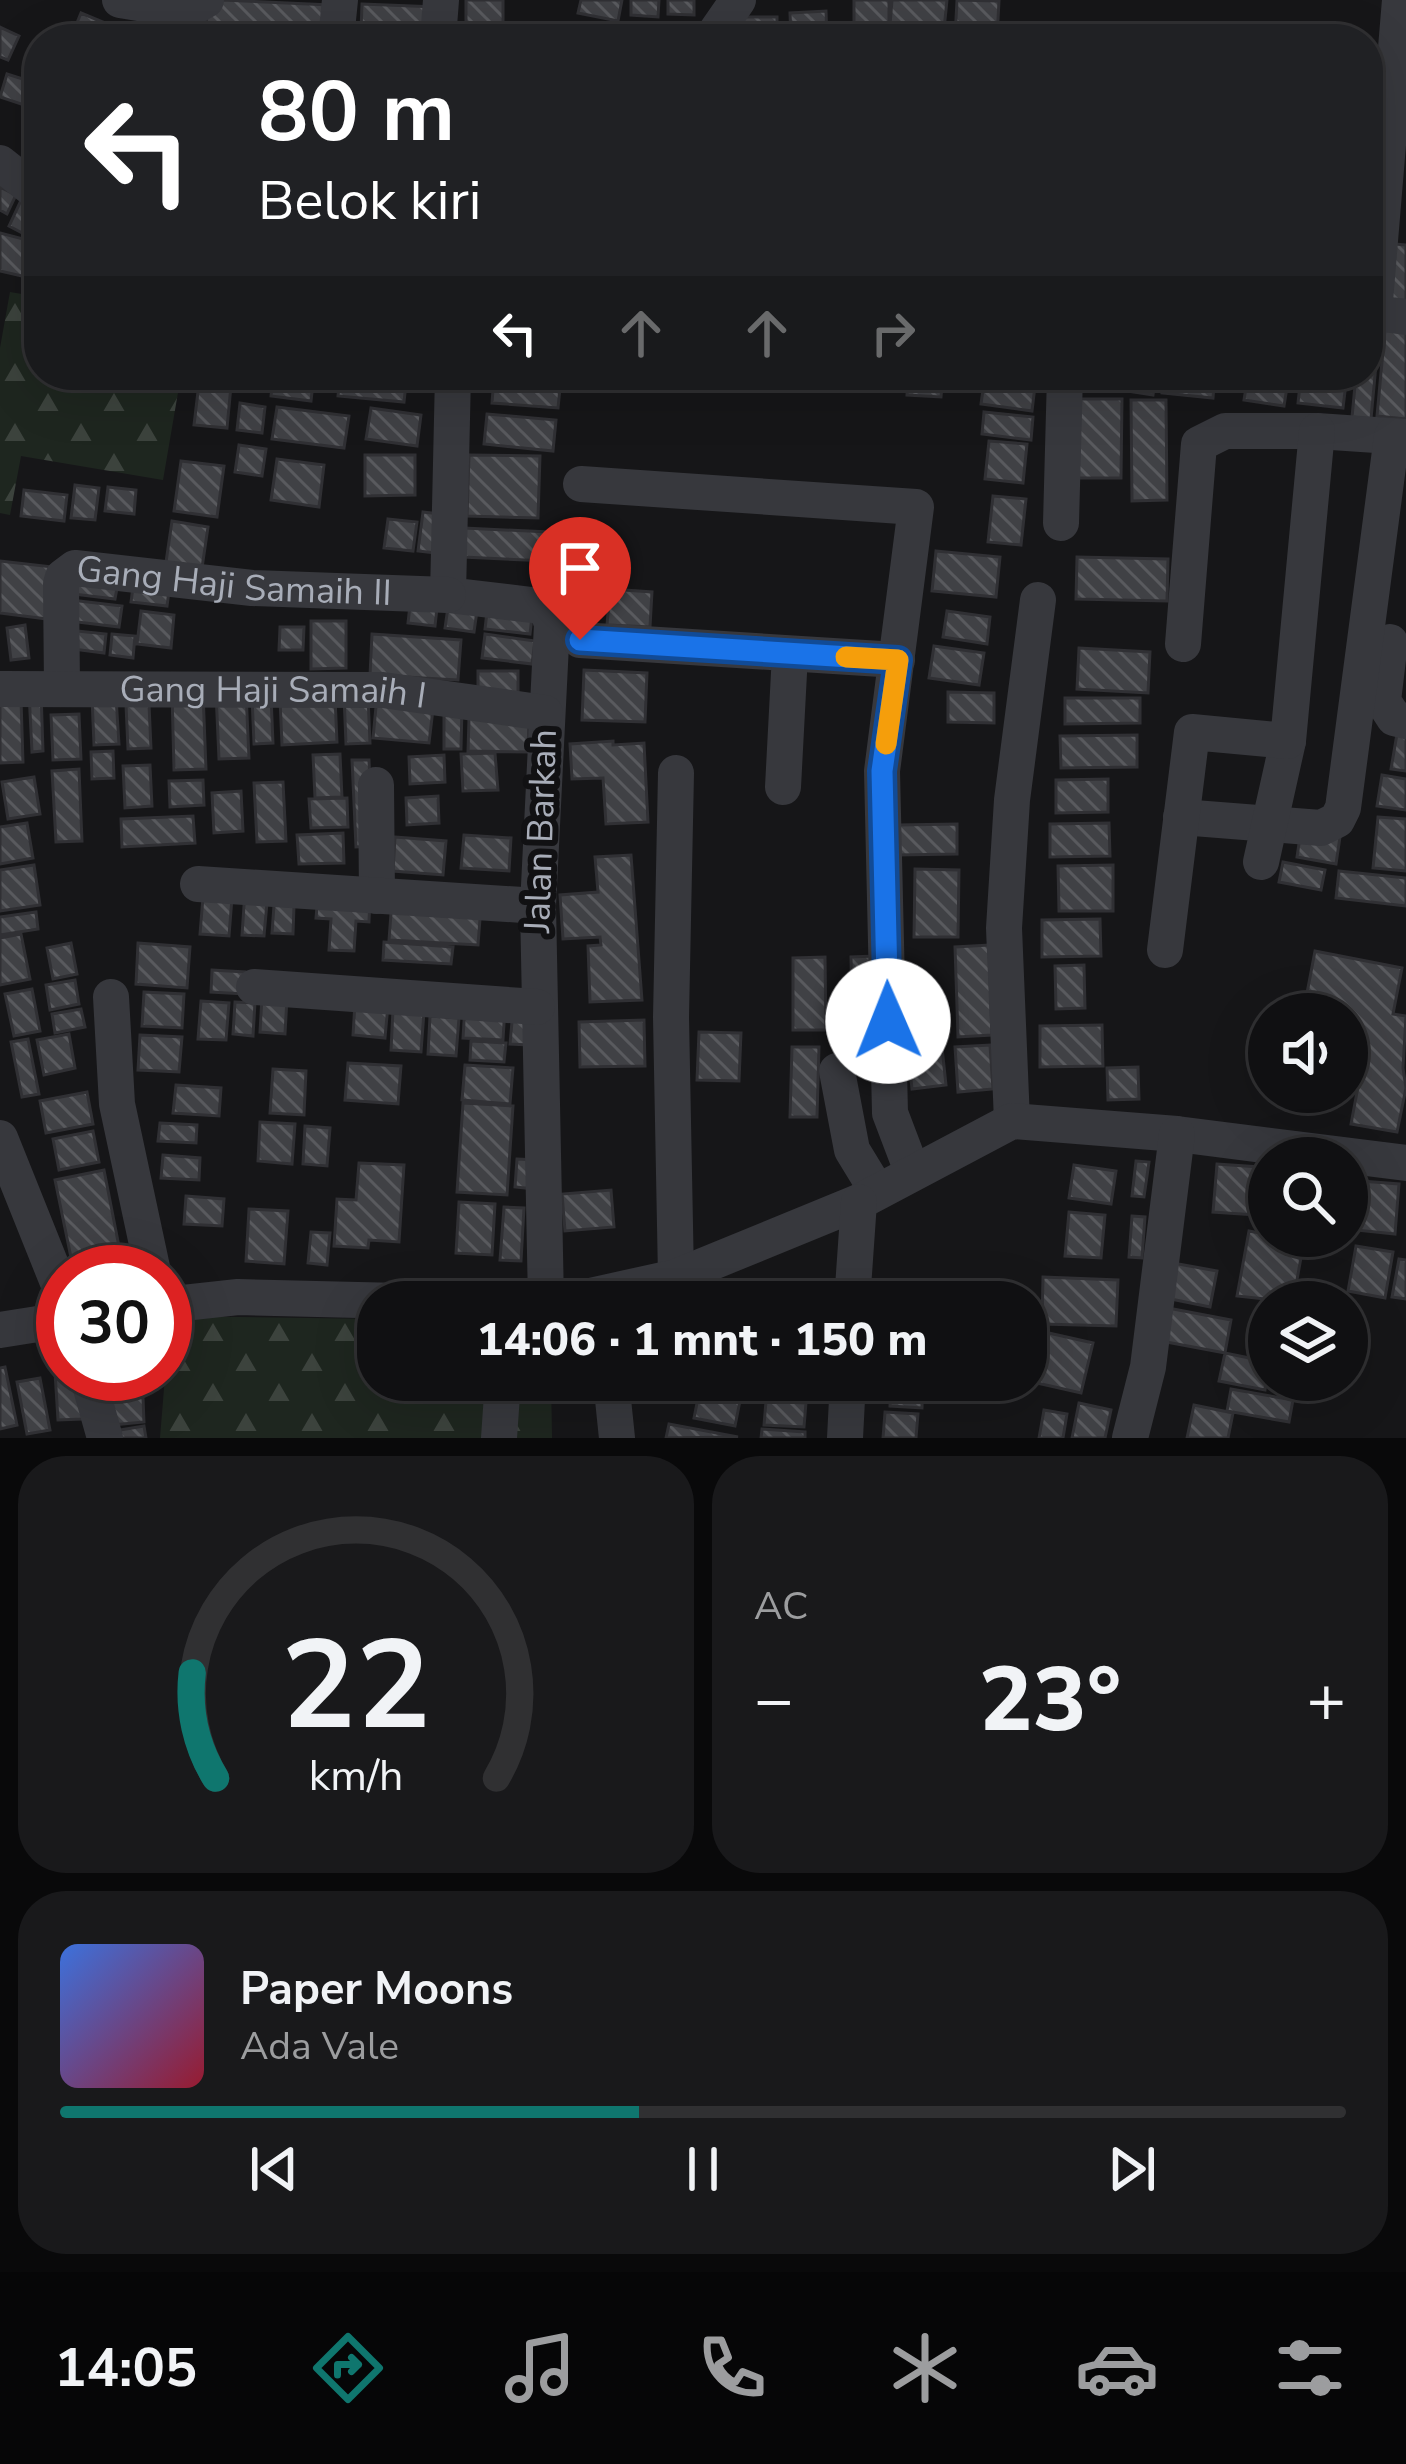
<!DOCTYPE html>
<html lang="id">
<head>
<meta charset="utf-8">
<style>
  :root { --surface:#101012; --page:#19191b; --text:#f1f3f6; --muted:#9c9d9f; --line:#303032; --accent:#0f766e }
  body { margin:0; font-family:"Nunito Sans",sans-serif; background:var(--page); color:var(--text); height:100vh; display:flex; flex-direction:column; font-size:45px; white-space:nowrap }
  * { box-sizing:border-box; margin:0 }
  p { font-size:39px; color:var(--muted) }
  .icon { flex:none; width:66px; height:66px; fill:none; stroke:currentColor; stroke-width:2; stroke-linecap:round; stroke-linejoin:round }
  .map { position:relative; height:1438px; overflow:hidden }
  .panel { display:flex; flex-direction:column; gap:18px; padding:18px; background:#09090a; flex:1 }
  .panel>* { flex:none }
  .banner { position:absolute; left:24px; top:24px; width:1359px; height:366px; border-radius:48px; box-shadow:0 12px 48px #0002,0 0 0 3px var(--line); background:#202124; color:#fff; overflow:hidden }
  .fabs { position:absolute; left:1248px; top:993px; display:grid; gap:24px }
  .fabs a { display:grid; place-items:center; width:120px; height:120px; border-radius:50%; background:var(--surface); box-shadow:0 12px 48px #0002,0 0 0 3px var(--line); font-size:60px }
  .speed { position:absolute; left:36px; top:1245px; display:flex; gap:24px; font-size:60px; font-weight:700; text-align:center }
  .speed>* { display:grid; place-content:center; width:156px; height:156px; border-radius:50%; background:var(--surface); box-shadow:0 12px 48px #0002,0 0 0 3px var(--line); line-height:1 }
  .speed .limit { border:18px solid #d22; background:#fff; color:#111 }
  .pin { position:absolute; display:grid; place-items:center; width:102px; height:102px; color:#fff; margin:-123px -51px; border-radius:50% 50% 50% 0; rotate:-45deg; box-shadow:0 0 12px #0007 }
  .pin .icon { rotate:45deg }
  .me { position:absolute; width:132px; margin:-66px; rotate:359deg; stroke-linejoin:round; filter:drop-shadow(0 0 9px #0008) }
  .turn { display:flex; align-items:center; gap:42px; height:252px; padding:0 36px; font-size:54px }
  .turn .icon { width:156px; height:156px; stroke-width:2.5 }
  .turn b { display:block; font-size:84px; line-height:102px }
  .lanes { display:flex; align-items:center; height:114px; padding:0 36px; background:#0003; justify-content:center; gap:60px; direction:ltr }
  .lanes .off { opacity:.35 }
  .big { font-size:90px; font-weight:800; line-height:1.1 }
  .panel .widget { flex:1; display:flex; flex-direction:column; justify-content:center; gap:18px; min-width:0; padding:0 42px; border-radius:48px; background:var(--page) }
  .panel .dial { align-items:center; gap:0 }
  .dial svg { height:312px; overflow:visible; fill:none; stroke:var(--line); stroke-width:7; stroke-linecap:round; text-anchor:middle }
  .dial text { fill:var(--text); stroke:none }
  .song { display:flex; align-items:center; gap:36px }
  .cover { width:144px; height:144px; border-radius:18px; background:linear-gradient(135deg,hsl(220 70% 55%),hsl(350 70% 35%)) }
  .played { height:12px; border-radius:6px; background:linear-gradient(90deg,var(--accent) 45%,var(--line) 45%) }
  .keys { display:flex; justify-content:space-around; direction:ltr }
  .heat { display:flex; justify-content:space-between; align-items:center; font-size:66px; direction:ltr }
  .panel .tiles { flex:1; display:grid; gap:18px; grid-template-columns:1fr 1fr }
  .widget:last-child { grid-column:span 2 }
  .trip { position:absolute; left:357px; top:1281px; width:690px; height:120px; border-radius:48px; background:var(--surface); box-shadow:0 12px 48px #0002,0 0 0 3px var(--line); font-weight:800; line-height:120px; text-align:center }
  .menu { display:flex; height:192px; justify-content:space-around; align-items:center; background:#060607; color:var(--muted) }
  .menu .icon { width:84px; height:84px }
  .menu .current { color:var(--accent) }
  .menu b { font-size:54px; color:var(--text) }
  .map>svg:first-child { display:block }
  .forest { fill:url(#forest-firs) }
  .building { fill:url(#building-back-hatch); stroke:#303034; stroke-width:3 }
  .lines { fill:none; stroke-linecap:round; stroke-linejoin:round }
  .minor { stroke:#37383d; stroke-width:36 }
  .route-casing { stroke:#114b97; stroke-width:30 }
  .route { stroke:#1a73e8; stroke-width:21 }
  .slow { stroke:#f59e0b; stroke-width:21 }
  .labels { text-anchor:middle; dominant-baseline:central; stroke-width:12; stroke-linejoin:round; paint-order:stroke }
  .street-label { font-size:36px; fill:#a8adb8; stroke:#111113 }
</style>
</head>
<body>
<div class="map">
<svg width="1406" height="1438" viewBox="0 0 1406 1438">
  <defs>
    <pattern id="forest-firs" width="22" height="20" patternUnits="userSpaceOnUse" patternTransform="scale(3)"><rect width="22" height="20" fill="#1e261f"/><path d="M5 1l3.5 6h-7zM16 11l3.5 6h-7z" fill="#3c433d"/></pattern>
    <pattern id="building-back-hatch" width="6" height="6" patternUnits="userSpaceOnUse" patternTransform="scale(3)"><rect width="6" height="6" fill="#404145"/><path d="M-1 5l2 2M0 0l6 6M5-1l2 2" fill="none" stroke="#595a5e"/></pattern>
  </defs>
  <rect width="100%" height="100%" fill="#161618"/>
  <path class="forest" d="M10,292L39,297V375H181L163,480L21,456L10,515L0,513V348Z
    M170,1316L378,1319V1380H551L552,1438H160Z"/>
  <path class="building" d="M222,0L330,5V39H206L207,3Z
    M466,0H503V27L466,28Z
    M581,0H622L618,21L578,13Z
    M631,0H659L658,17L631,15Z
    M668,0H694V15L668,14Z
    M854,0H889V27H854Z
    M892,0H947L944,30L890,25Z
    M957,0L999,1L997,39L955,38Z
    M362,4L436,7L435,33L361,30Z
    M826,11L827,39H791L790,13Z
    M81,13L115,27L110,39L72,35Z
    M732,17H777V39H732Z
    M0,27L19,36L8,60L0,57Z
    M623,29L662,31V39H622Z
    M7,74L39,84V110L0,97Z
    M0,187L16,195L7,214L0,210Z
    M23,196L39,203V214L28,236L9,226Z
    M0,233L35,242L26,277L0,271Z
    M1395,244L1406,245V306L1389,304Z
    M1368,320L1380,321L1371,419L1352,417L1356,375H1368Z
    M1385,329L1406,331V419L1377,416Z
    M273,375H314L311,401L271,396Z
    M340,375H407L404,402L338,396Z
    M494,375L561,379L558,408L492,403Z
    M587,375H647V383Z
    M743,375H767V388H743Z
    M847,375H887V385L848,386Z
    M908,375H943L941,397L907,395Z
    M985,375L1036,378L1032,411L981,404Z
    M1091,375H1156L1153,395L1089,385Z
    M1164,375H1215L1213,398L1162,393Z
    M1248,375H1289L1284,406L1244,400Z
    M1301,375H1347L1343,408L1298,403Z
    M199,383L231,386L227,428L194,425Z
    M1068,399H1122L1121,478H1067Z
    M1131,400H1166L1167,500L1132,501Z
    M240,403L265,407L262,433L237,430Z
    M277,407L349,416L344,448L272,439Z
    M371,408L421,415L417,446L366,439Z
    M984,412L1033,417L1031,440L982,434Z
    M487,414L556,420L553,451L484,444Z
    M989,441L1027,444L1023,483L985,479Z
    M239,445L266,449L262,476L235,472Z
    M365,455H415V495L365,496Z
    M469,455L540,456L538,518L467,516Z
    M277,459L324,465L319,507L271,500Z
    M181,461L224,466L217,517L174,511Z
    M75,485L99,488L95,520L71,518Z
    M108,487L136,490L134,514L105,511Z
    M24,490L67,495L64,521L21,516Z
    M993,496L1026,499L1021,545L988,542Z
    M423,512L441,514L436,553L418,551Z
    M388,519L417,522L413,551L384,548Z
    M172,521L208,527L202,568L166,562Z
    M464,528L549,532L547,561L463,557Z
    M569,531H600L599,561L568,560Z
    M936,551L1000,557L996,597L932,591Z
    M1077,557L1168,559L1167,601L1076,599Z
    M0,561L53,567L47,619L0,613Z
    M75,578L118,583L115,599L73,594Z
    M134,580L170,584L167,606L131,602Z
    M610,589L652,592L650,627L607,625Z
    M411,596L438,599L435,626L408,623Z
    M71,600L122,606L119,627L69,621Z
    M449,600L478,604L474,632L445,628Z
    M488,603L533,608L530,634L485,629Z
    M141,611L174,615L171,648L137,644Z
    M947,611L990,617L987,644L943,637Z
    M311,621H346V668L311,669Z
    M25,625L29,658L11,660L7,628Z
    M280,627H304L303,650H279Z
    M68,630L106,634L104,653L65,648Z
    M112,634L135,636L133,658L110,655Z
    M372,634L461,640L458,680L370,675Z
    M485,634L535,641L532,664L482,658Z
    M934,646L984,653L979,685L929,678Z
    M1079,648L1150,652L1148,693L1077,689Z
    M584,670L647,673L645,722L582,720Z
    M478,671H518V701H478Z
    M41,691L43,751L32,752L29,692Z
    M203,692L206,769L174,770L172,693Z
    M246,692L249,758L219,759L216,693Z
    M948,692L994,693V723L948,722Z
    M271,696L273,743L254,744L252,697Z
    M344,696H368L370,743L346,744Z
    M377,696L434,701L429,743L373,738Z
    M116,697L119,744L94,745L92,698Z
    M335,697L337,742L282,745L280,699Z
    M1065,698H1140V723L1065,724Z
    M21,699L23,762L0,763V700Z
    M149,704L151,748L128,749L126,705Z
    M444,708H462L461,749H444Z
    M79,714L81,759L53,760L51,715Z
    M469,718H529L528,752L468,751Z
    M1398,728L1406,729V771L1391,769Z
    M1137,735V767L1061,768L1060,736Z
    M613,741V745L644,743L648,822L606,824L603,778L572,779L570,744Z
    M113,751L114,778L92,779L91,752Z
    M495,753L498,790L463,791L461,754Z
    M340,754L342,797L315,798L313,755Z
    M444,755L445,782L410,784L409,757Z
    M352,760H369L373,846L356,847Z
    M150,765L152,806L125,808L123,766Z
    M79,769L82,841L56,842L52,771Z
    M1382,775L1406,779V810L1377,806Z
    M34,777L40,814L8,819L2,782Z
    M1108,779V812L1056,813V780Z
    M203,780L204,805L170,807L169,781Z
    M283,782L286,841L257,842L254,783Z
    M241,791L243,831L214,833L212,793Z
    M438,796L439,823L407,825L406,798Z
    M347,798L348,827L311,828L309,799Z
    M193,816L195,843L122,847L121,819Z
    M1378,817L1406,819V871L1373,868Z
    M27,823L33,858L0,864V827Z
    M1109,823L1110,856L1050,857V824Z
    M957,824V854L898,855V825Z
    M1301,830L1340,837L1336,864L1297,857Z
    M343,833L344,863L299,864L297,835Z
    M464,835L511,838L509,871L461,868Z
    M395,837L446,841L443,875L393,871Z
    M631,855L642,1000L590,1002L588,946L601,945L600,937L563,939L560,895L598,892L595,857Z
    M1283,862L1325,870L1321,890L1279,882Z
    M34,865L40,905L0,911V870Z
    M1113,865V911H1059L1058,866Z
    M915,869L959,870L958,937H914Z
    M1339,871L1406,878V906L1336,898Z
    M245,891L268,892L264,936L242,935Z
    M318,895L370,898L369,922L356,921L354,951L329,950L331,919L316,918Z
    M203,897L232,898L229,936L200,934Z
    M392,900L481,906L478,945L389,940Z
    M274,905L294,906L293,934L272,933Z
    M36,912L38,929L0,935V917Z
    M1100,919L1101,956L1042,957V920Z
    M21,934L30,979L0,985V938Z
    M384,942L453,947L451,964L383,960Z
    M71,943L77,974L53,979L47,948Z
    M138,943L190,947L187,988L136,984Z
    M989,945L992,1035L958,1037L955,947Z
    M1315,951L1402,968L1393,1014L1406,1016L1403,1068L1406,1088L1397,1132L1351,1124L1360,1076L1347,1074V1014H1303Z
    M874,956L876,1040L852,1041L851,957Z
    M825,957L826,1030H793V958Z
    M1084,965L1085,1008L1056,1009L1055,966Z
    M212,970L245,972L244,994L211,992Z
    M75,980L79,1004L50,1010L46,985Z
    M32,989L40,1031L14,1036L5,994Z
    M144,992L184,994L182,1028L142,1026Z
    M262,996L287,998L285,1034L260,1032Z
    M201,1001L229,1003L226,1040L198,1039Z
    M235,1002L255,1003L253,1036L233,1034Z
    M355,1003L388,1005L385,1038L353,1035Z
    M465,1005L505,1007L503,1040L463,1038Z
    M81,1009L85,1027L55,1033L52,1014Z
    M393,1009L424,1012L421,1052L391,1050Z
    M513,1010L530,1011L528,1045L510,1044Z
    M430,1016L459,1018L456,1056L428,1054Z
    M939,1019L946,1085L912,1089L905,1023Z
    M644,1020L645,1066L580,1067L579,1022Z
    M1102,1025L1103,1066L1040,1067V1026Z
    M699,1032L741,1033L739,1081L697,1080Z
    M69,1034L75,1068L44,1075L37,1040Z
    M140,1035L182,1037L179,1072L138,1070Z
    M28,1039L39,1094L22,1097L11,1042Z
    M471,1041L506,1043L504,1062L470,1060Z
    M990,1045L993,1089L958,1092L955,1047Z
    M792,1047H819L817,1117H790Z
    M348,1063L401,1066L398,1104L345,1100Z
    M465,1065L513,1068L510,1104L462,1100Z
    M1138,1067L1139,1099L1108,1100L1107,1068Z
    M273,1069L306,1071L304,1115L270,1113Z
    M176,1085L221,1088L219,1116L173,1113Z
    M87,1092L93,1124L46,1133L40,1101Z
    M463,1103L513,1106L507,1195L457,1192Z
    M260,1122L295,1124L292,1164L258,1161Z
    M160,1123L197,1125L196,1143L158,1141Z
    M305,1126L330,1128L327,1166L303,1164Z
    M93,1131L99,1162L59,1170L53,1139Z
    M163,1155L200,1158L199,1180L161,1178Z
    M517,1159L537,1160L535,1189L515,1187Z
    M1136,1161L1149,1162L1144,1197L1132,1196Z
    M359,1163L404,1165L399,1242L369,1240L368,1248L334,1246L337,1199L356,1200Z
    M1217,1164L1259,1167L1255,1215L1213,1212Z
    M1074,1165L1116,1171L1111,1204L1069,1198Z
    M104,1170L124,1272H74L55,1180Z
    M1266,1172H1269V1230L1261,1229Z
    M1361,1181L1399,1184L1395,1234L1356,1230Z
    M1347,1183L1356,1184L1351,1238L1318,1236H1347Z
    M611,1190L614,1227L565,1231L562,1194Z
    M186,1196L224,1199L222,1226L184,1224Z
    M459,1202L495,1204L492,1255L456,1253Z
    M504,1207L524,1208L521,1261L500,1260Z
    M249,1209L288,1211L284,1264L246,1261Z
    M1069,1212L1105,1215L1101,1258L1065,1256Z
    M1132,1216L1145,1217L1142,1258L1129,1257Z
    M1249,1231L1304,1241L1293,1302L1237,1296Z
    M311,1232L330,1233L327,1265L308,1263Z
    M1356,1246L1393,1252L1385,1298L1348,1291Z
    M1399,1259L1406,1260V1299L1392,1297Z
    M1173,1263L1217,1271L1210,1307L1166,1298Z
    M1043,1277L1118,1280L1116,1326L1042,1324Z
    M772,1281L828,1285L826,1302H770Z
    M891,1293L930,1297V1302H890Z
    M1168,1308L1231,1320L1225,1353L1161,1341Z
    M1031,1329L1093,1343L1081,1393L1024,1380Z
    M1225,1353L1269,1362L1265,1390L1219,1381Z
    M5,1367L17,1425L0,1429V1368Z
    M63,1371L80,1374L83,1419L58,1420L55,1372Z
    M104,1374H142L144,1385L107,1392Z
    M40,1378L50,1430L27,1434L17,1382Z
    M763,1380H806L805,1398L762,1396Z
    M891,1380L923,1381L922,1408L890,1406Z
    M700,1388L741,1396L735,1426L694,1418Z
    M1231,1389L1293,1400L1289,1422L1227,1411Z
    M143,1397L144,1422L112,1425L110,1399Z
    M766,1401L806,1403L804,1427L764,1425Z
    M1079,1403L1111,1410L1105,1438H1072Z
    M1194,1405L1233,1413L1228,1438H1187Z
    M1044,1410L1067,1414L1063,1438H1039Z
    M885,1412L918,1414L916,1438H883Z
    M669,1424L738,1437L666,1438Z
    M144,1426L146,1438H115L114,1431Z
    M762,1429L805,1432V1438H761Z"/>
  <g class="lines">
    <g class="minor">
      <path d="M120,0L187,11L206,0"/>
      <path d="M1400,0L1374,313L1406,317"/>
      <path d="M336,39L340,0"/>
      <path d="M438,39L441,0"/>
      <path d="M711,39L738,0"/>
      <path d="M0,163L39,194"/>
      <path d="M453,375L448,595L540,606L548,612L552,624L538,906L546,1302"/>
      <path d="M581,484L916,507L882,771L890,1113L912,1171"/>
      <path d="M1061,523L1065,375"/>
      <path d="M580,640L897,660"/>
      <path d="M1390,642L1383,701L1394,718L1406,721"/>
      <path d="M1183,644L1199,444L1225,431H1317L1406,437"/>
      <path id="s1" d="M62,687L61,584L63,577L75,568L252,588L448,595"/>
      <path id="s2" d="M0,689L383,690L545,713"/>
      <path d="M376,785L377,896"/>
      <path d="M783,787L790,654"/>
      <path d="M1181,817L1321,828L1337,820L1343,808L1392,436"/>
      <path d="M1261,862L1288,741"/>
      <path d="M198,884L538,906"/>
      <path d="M1165,950L1192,732L1288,741L1317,431"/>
      <path d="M254,987L537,1007"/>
      <path d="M111,997L117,1104L153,1272"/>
      <path d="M837,1071L852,1150L877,1191"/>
      <path d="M1012,1121L1004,928L1012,800L1038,600"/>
      <path d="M0,1138L63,1295"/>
      <path d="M676,1277L671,1017L676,773"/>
      <path d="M563,1302L676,1277L859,1202L1012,1121L1177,1134L1406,1163"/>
      <path d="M852,1302L859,1202"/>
      <path d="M165,1305L238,1297L442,1302"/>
      <path d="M0,1330L63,1320"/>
      <path d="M87,1374L105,1438"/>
      <path d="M611,1380L617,1438"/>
      <path d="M499,1438L503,1380"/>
      <path d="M845,1438L848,1380"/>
      <path d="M1130,1438L1148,1367L1177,1134"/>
    </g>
  </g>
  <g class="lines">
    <g class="route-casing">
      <path id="route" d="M580,640L898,660L882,771L888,1021"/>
    </g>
    <use href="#route" class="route"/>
    <path class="slow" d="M846,657L898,660L886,744"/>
  </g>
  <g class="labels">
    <g class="street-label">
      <text stroke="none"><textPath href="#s1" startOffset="285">Gang Haji Samaih II</textPath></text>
      <text stroke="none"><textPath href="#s2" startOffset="273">Gang Haji Samaih I</textPath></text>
      <text transform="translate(541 831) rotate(-88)">Jalan Barkah</text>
    </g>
  </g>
</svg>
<div class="fabs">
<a><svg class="icon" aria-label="sound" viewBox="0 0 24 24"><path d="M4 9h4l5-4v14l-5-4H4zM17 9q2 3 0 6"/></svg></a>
<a><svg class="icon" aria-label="search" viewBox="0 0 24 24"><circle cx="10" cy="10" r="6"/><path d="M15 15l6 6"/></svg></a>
<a><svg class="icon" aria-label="layers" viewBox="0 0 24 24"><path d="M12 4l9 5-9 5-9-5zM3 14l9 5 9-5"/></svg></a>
</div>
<div class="speed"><div class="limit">30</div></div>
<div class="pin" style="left:580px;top:640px;background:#d93025"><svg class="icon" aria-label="arrive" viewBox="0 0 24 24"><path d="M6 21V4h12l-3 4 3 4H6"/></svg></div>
<svg class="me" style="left:888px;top:1021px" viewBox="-20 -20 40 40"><circle r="19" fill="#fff"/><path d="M0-13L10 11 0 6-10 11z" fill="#1a73e8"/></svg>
<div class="trip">14:06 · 1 mnt · 150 m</div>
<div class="banner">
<div class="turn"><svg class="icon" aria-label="left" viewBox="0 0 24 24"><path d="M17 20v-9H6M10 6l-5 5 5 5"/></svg><div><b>80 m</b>Belok kiri</div></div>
<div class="lanes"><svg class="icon" aria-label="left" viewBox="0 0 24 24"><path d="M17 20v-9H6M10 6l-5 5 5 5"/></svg><svg class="icon off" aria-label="ahead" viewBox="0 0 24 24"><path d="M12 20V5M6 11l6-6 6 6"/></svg><svg class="icon off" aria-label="ahead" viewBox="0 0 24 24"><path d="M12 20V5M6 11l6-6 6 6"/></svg><svg class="icon off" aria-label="right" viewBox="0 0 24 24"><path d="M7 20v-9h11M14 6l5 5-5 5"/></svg></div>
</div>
</div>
<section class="panel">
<div class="tiles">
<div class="widget dial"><svg viewBox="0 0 100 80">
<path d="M14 69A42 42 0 1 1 86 69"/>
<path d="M14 69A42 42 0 0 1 8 42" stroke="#0f766e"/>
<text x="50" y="56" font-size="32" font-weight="700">22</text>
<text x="50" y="72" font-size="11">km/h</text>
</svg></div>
<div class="widget"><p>AC</p>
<div class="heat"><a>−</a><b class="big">23°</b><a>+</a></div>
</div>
<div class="widget">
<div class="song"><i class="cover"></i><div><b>Paper Moons</b><p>Ada Vale</p></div></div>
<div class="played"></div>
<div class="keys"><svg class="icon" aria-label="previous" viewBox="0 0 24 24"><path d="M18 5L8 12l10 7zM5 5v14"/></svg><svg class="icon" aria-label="pause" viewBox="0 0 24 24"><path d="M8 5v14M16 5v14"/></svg><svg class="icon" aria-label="next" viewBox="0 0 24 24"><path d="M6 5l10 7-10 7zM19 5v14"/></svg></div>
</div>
</div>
</section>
<nav class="menu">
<b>14:05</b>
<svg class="icon current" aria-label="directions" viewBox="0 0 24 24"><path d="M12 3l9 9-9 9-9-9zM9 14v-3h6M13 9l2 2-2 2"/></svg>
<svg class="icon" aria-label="music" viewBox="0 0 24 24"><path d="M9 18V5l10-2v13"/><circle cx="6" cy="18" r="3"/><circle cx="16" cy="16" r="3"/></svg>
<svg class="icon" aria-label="phone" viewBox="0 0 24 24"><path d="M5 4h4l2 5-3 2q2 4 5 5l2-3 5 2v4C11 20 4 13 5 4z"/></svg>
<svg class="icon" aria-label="climate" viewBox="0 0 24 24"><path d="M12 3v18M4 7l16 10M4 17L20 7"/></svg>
<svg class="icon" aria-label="car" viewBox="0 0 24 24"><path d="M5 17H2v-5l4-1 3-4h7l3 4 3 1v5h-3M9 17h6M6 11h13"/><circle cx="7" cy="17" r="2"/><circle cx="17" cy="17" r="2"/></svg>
<svg class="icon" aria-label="filters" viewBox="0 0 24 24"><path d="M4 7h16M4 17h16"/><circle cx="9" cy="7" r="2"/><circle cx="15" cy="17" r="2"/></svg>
</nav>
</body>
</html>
